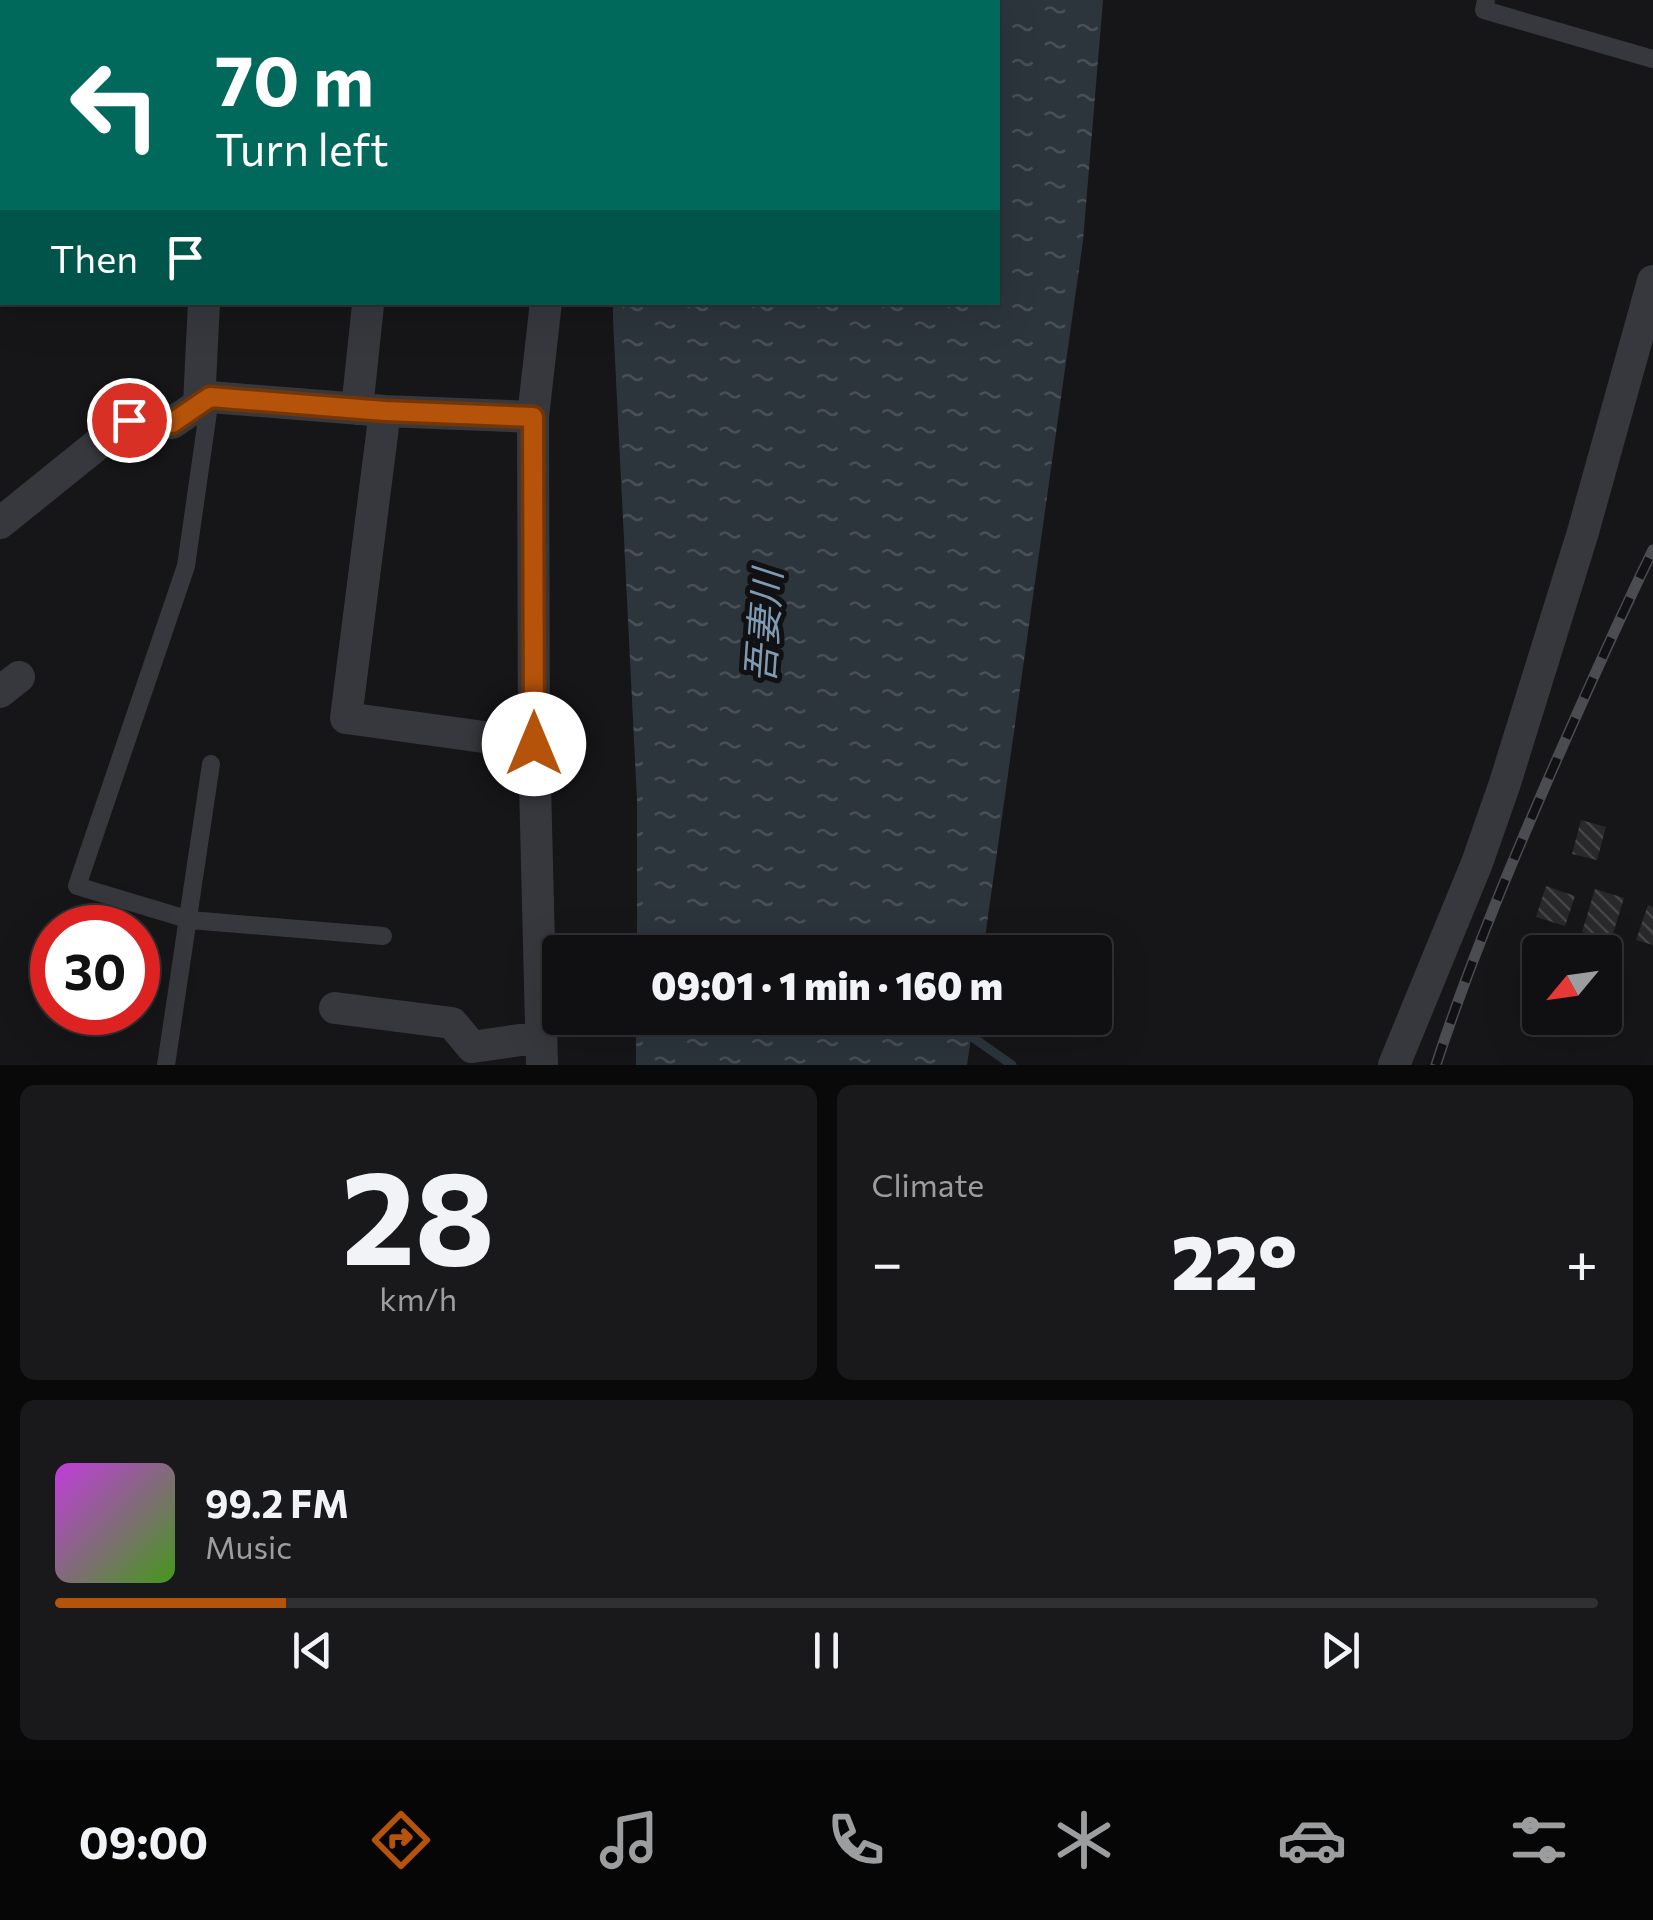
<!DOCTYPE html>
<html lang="en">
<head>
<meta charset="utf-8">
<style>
  :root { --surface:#101012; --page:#19191b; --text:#f1f3f6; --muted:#9c9d9f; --line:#303032; --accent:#b45309 }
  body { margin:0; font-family:Commissioner,"Noto Sans JP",sans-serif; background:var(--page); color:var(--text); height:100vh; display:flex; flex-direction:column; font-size:38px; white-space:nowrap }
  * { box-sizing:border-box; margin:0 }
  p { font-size:32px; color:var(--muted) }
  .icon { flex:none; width:55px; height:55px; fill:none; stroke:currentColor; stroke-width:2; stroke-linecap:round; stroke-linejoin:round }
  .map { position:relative; height:1065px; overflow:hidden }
  .side { display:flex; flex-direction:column; gap:20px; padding:20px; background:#09090a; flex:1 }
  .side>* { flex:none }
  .hud { position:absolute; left:0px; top:0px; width:1000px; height:305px; box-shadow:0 10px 40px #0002,0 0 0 2px var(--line); background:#00695c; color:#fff; overflow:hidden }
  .needle { width:65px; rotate:241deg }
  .tools { position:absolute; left:1522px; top:935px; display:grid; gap:20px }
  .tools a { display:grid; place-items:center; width:100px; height:100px; border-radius:10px; background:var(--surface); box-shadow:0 10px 40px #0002,0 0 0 2px var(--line); font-size:50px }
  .speed { position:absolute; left:30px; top:905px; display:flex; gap:20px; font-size:50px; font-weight:700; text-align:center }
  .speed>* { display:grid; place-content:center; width:130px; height:130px; border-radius:50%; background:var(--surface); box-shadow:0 10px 40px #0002,0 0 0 2px var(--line); line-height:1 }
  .speed .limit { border:15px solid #d22; background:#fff; color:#111 }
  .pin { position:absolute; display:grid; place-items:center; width:85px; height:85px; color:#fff; margin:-42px; border:5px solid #fff; border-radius:50%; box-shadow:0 2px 10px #0007 }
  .me { position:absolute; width:110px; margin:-55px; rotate:0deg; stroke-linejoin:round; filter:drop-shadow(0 0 8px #0008) }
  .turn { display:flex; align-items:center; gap:35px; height:210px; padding:0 50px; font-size:45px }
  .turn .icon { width:130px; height:130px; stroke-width:2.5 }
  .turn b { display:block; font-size:70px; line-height:85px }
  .then { display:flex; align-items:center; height:95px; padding:0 50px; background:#0003; gap:20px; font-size:38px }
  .big { font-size:75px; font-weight:800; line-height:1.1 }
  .side .widget { flex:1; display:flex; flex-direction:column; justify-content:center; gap:15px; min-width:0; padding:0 35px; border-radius:15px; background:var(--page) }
  .side .dial { align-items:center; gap:0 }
  .dial b { font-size:130px; line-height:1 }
  .song { display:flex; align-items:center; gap:30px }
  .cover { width:120px; height:120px; border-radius:15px; background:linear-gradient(135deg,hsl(290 70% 55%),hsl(100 70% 35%)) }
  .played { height:10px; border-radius:5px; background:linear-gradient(90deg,var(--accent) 15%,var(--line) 15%) }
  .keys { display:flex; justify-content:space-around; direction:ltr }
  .heat { display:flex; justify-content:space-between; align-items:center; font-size:55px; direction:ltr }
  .side .tiles { flex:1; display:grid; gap:20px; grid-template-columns:1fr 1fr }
  .widget:last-child { grid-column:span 2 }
  .trip { position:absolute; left:542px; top:935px; width:570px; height:100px; border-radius:10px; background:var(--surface); box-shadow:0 10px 40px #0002,0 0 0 2px var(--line); font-weight:800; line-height:100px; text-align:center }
  .dock { display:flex; height:160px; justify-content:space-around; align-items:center; background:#060607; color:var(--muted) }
  .dock .icon { width:70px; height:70px }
  .dock .selected { color:var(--accent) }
  .dock b { font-size:45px; color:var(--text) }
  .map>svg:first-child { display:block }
  .water { fill:url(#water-ripples) }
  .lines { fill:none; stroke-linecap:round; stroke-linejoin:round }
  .stream { stroke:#2c353c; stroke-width:9 }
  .river { stroke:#2c353c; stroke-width:55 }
  .building { fill:url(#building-back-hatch) }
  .service { stroke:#37383d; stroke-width:18 }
  .minor { stroke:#37383d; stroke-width:32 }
  .rail-casing { stroke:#4a4c52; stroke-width:11 }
  .rail { stroke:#111113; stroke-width:8; stroke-dasharray:22; stroke-linecap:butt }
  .route-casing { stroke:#753606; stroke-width:25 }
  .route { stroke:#b45309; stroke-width:18 }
  .labels { text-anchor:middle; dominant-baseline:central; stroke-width:10; stroke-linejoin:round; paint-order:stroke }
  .water-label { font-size:38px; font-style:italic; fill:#7f9bb3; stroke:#111113 }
</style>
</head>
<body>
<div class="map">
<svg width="1653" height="1065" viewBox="0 0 1653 1065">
  <defs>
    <pattern id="water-ripples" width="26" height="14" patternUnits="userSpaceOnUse" patternTransform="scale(2.5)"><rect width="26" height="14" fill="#2c353c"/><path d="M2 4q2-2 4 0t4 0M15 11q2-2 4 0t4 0" fill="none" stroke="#485056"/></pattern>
    <pattern id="building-back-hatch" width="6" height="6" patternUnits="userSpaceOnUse" patternTransform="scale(2.5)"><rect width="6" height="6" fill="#29292c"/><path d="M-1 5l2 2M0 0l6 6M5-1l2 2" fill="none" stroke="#454548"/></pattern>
  </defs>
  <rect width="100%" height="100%" fill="#161618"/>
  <path class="water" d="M622,0H1103L1083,241L983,952H637V800L613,319V302H998V2H622Z
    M636,1018H974L967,1065H636Z"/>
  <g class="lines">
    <path class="stream" d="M965,1032L1012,1065"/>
    <path class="river" d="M389,0L399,2
      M143,2L149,0
      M0,62L2,61"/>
  </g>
  <path class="building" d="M1581,820L1606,827L1597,860L1572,854Z
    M1546,886L1575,896L1565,926L1536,917Z
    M1595,889L1624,898L1611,940L1582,932Z
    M1648,905L1653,907V945L1636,940Z"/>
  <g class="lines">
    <path class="service" d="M1486,0L1484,10L1653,59
      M210,398L186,566L77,886L190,920L383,936
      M166,1065L211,764"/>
    <path class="minor" d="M279,0V2
      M534,0L540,2
      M50,2L55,0
      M0,26L2,24
      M199,404L204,302
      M357,409L368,305
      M385,411L346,718L534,744
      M0,523L129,419L172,423L210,397L385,411L533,417
      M0,692L19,677
      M335,1008L452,1023L472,1047L541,1037
      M542,1065L534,744L533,417L546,302
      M1394,1065L1477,863L1505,783L1583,532L1653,281"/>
    <g class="rail-casing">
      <path id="rail" d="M1436,1065C1470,961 1513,859 1557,759C1588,689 1619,619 1653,550"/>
    </g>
    <use href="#rail" class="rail"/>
  </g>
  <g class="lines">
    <g class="route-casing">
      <path id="route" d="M129,420L172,423L210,397L385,411L533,417L534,744"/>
    </g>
    <use href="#route" class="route"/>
  </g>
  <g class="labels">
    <g class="water-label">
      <text transform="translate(762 626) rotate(-86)">吾妻川</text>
    </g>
  </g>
</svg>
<div class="tools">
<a><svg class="needle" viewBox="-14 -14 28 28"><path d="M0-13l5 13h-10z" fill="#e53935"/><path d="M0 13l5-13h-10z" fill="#9c9d9f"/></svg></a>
</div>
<div class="speed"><div class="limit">30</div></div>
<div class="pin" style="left:129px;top:420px;background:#d93025"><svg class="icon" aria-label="arrive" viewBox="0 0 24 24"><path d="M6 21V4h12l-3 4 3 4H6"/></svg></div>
<svg class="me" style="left:534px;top:744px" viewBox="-20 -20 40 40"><circle r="19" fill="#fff"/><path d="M0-13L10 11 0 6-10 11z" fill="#b45309"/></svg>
<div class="trip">09:01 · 1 min · 160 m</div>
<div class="hud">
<div class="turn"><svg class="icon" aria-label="left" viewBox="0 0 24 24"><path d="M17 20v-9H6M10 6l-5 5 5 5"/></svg><div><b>70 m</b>Turn left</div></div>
<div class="then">Then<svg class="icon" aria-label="arrive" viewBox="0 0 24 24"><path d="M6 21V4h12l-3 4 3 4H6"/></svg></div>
</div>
</div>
<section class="side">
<div class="tiles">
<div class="widget dial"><b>28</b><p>km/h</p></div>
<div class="widget"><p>Climate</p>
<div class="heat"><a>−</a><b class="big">22°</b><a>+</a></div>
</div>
<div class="widget">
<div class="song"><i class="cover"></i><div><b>99.2 FM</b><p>Music</p></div></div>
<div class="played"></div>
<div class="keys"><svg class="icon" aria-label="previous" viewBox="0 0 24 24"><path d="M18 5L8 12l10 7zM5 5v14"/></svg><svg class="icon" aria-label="pause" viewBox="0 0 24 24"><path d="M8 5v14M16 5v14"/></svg><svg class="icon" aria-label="next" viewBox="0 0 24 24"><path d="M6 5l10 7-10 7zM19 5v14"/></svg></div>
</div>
</div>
</section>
<nav class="dock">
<b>09:00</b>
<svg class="icon selected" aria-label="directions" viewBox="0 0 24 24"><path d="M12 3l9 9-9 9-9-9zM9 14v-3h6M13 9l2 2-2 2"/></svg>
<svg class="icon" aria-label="music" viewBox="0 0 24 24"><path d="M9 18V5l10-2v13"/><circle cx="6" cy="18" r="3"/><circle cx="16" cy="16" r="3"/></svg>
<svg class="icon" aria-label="phone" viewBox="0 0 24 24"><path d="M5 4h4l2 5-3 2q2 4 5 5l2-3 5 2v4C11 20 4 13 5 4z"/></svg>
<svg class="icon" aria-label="climate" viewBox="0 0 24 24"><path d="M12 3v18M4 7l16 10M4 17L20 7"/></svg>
<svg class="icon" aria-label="car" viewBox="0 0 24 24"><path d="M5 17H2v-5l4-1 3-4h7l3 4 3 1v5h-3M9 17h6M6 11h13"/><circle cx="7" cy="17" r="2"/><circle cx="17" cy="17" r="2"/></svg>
<svg class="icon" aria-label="filters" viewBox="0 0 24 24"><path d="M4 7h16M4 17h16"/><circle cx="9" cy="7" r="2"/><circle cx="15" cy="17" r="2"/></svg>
</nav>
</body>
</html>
